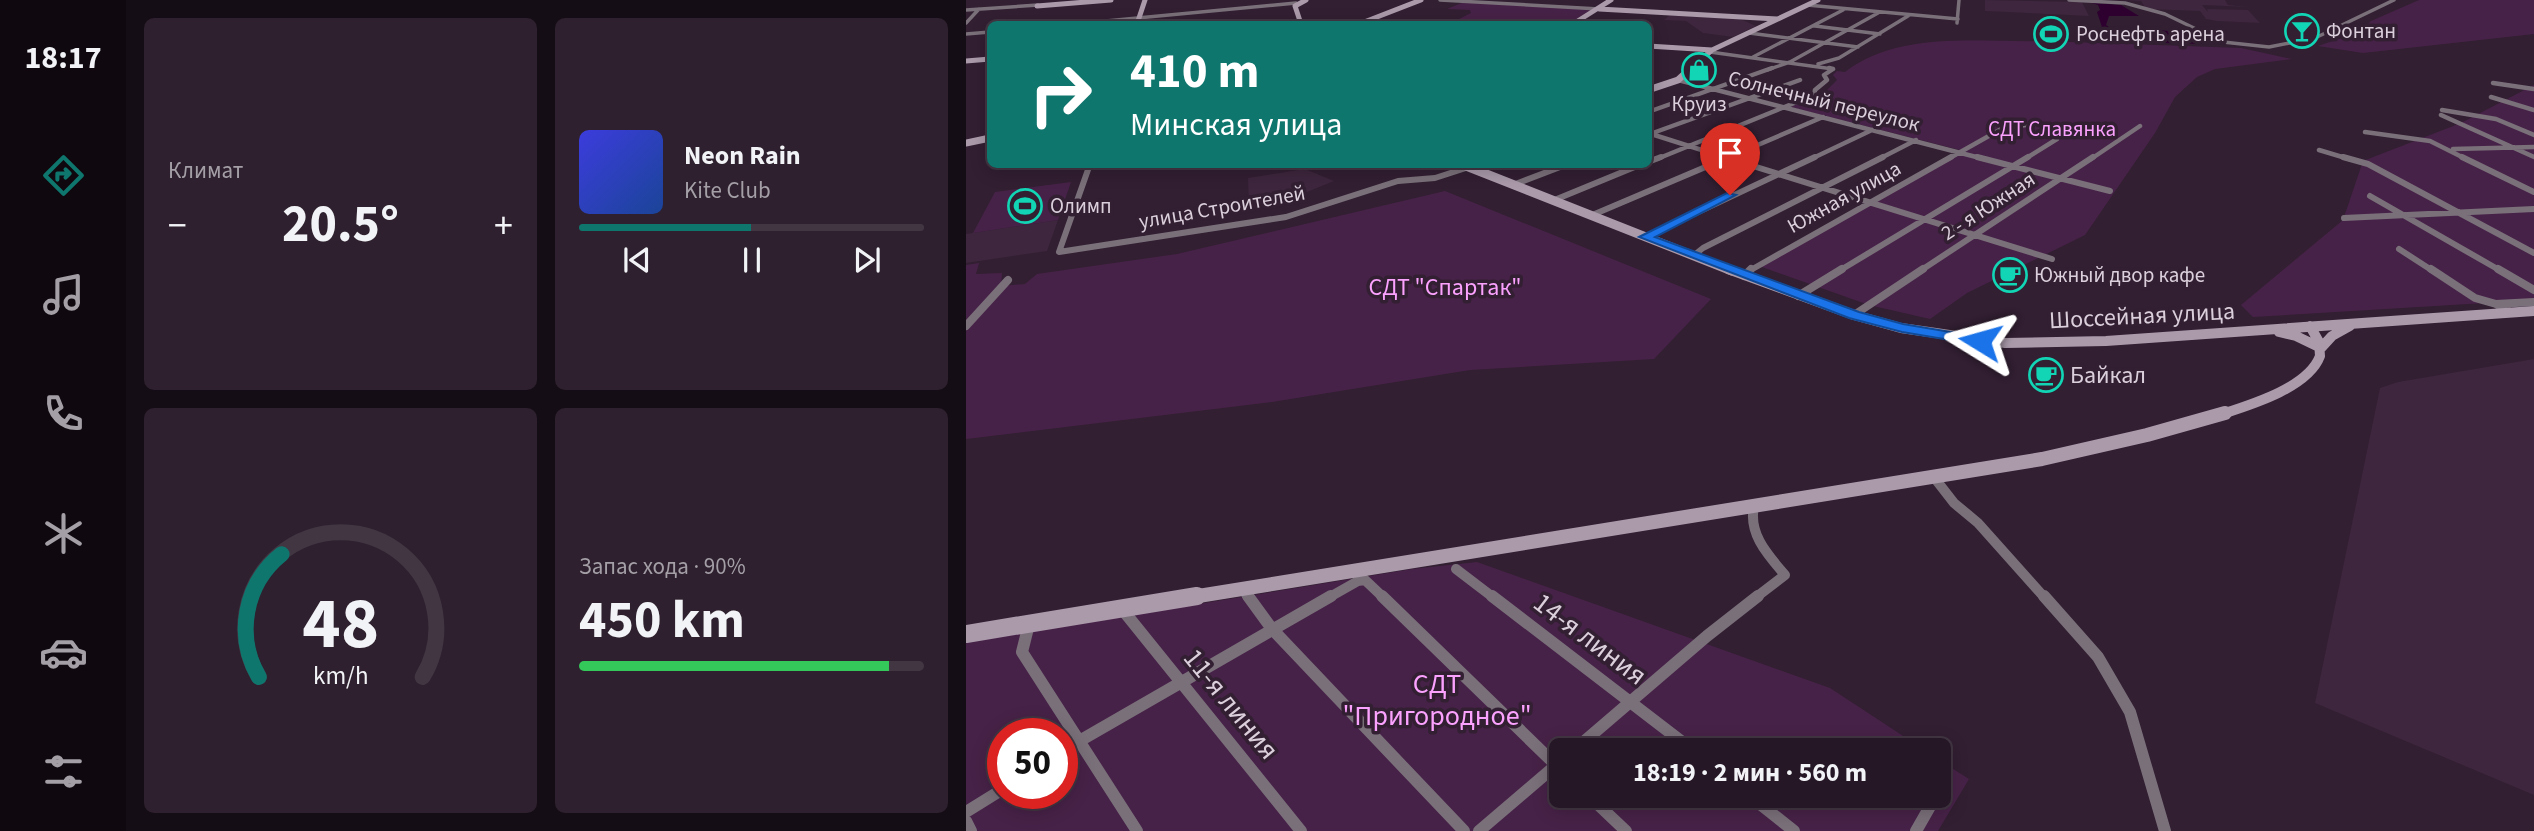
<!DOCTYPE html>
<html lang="ru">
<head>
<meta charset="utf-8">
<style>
  :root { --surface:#261726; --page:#2e202e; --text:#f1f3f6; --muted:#a49fa7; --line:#423643; --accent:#0f766e }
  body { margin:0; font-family:"Source Sans 3",sans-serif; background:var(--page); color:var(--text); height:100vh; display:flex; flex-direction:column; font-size:26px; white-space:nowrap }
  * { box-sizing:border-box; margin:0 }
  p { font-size:23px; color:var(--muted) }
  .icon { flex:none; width:38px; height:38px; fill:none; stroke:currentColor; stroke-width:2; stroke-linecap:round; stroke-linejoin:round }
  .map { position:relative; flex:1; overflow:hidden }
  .sheet { display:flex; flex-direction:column; gap:18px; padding:18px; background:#150d15; width:840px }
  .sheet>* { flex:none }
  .hud { position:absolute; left:21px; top:21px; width:665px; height:147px; border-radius:10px; box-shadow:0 4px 18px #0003,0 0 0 2px var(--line); background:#0f766e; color:#fff; overflow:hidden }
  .speed { position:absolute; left:21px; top:718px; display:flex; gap:14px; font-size:35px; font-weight:700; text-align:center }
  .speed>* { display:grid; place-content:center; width:91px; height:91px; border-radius:50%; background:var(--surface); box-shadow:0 4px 18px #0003,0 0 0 2px var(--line); line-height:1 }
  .speed .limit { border:10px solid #d22; background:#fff; color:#111 }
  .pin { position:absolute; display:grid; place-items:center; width:60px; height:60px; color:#fff; margin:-72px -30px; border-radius:50% 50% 50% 0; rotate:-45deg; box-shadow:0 0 7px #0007 }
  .pin .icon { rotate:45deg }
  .me { position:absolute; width:77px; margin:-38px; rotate:278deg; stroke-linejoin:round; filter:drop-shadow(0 0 5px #0008) }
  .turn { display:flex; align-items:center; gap:24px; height:147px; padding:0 28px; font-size:32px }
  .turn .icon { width:91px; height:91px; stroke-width:2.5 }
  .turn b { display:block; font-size:49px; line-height:60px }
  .big { font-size:52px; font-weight:700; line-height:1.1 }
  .sheet .card { flex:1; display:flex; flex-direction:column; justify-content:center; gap:10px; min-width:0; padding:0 24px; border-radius:10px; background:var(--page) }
  .sheet .dial { align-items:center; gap:0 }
  .dial svg { height:182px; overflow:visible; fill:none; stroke:var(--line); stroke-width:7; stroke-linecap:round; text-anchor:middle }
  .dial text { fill:var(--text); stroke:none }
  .song { display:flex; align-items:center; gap:21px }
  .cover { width:84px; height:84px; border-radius:10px; background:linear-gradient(135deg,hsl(240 70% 55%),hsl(220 70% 35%)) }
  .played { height:7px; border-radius:4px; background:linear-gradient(90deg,var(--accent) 50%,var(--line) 50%) }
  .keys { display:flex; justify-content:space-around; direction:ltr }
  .heat { display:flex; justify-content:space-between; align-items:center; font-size:38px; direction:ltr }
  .charge { height:10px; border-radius:5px; background:linear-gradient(90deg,#34c759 90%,var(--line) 0) }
  .sheet .tiles { flex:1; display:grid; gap:18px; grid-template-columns:repeat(2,1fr) }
  .trip { position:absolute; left:583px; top:738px; width:402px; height:70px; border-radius:10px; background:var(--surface); box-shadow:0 4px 18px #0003,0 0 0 2px var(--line); font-weight:700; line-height:70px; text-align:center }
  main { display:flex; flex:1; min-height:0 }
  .dock { display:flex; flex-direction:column; width:126px; justify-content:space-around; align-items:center; background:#0f090f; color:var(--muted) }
  .dock .icon { width:49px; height:49px }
  .dock .on { color:var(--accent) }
  .dock b { font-size:32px; color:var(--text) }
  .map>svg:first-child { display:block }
  .built { fill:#3d263e }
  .green { fill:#472248; fill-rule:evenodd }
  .water { fill:#2d002f }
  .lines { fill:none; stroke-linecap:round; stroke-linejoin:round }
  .street-far5 { stroke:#7a707a; stroke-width:3.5 }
  .street-far4 { stroke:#7a707a; stroke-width:4.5 }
  .street-far3 { stroke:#7a707a; stroke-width:6 }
  .street-far2 { stroke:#7a707a; stroke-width:8 }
  .street-far1 { stroke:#7a707a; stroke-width:10 }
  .street { stroke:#7a707a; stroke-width:12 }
  .secondary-far5 { stroke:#aa9aaa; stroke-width:5 }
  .secondary-far4 { stroke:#aa9aaa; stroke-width:7 }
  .secondary-far3 { stroke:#aa9aaa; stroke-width:9 }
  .secondary-far2 { stroke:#aa9aaa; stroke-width:10 }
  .secondary-far1 { stroke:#aa9aaa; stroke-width:14 }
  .secondary { stroke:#aa9aaa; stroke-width:18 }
  .route { fill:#1a73e8; stroke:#114b97; stroke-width:2 }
  .labels { text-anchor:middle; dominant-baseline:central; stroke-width:7; stroke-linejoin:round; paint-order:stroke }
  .far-poi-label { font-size:21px; fill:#dbcfdb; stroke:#321f32; text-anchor:start }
  .far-street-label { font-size:21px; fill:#dbcfdb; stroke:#321f32 }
  .far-park-label { font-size:21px; fill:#fba1fe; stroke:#321f32 }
  .park-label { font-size:24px; fill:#fba1fe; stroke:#321f32 }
  .street-label { font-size:24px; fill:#dbcfdb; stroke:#321f32 }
  .poi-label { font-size:24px; fill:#dbcfdb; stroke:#321f32; text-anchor:start }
  .near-street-label { font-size:28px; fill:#dbcfdb; stroke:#321f32 }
  .near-park-label { font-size:28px; fill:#fba1fe; stroke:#321f32 }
</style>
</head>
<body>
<main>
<nav class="dock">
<b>18:17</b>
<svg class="icon on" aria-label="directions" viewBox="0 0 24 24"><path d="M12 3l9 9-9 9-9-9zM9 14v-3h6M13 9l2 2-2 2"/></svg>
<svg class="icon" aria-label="music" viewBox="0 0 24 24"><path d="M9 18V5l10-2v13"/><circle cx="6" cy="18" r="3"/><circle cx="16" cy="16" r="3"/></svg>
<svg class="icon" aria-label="phone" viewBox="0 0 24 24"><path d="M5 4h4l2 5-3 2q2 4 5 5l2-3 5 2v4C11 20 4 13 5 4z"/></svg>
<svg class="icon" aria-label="climate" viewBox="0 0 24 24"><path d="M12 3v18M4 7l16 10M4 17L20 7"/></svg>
<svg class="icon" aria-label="car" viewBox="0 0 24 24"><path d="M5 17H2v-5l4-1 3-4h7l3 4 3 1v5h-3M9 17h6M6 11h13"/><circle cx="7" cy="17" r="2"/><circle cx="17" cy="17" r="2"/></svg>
<svg class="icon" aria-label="filters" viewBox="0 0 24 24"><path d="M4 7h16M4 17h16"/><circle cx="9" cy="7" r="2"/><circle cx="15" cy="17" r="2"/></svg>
</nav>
<section class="sheet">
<div class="tiles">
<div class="card"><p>Климат</p>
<div class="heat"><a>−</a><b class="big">20.5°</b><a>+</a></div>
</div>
<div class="card">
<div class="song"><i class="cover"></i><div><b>Neon Rain</b><p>Kite Club</p></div></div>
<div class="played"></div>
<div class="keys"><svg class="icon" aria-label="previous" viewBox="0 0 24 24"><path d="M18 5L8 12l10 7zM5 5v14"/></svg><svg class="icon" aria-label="pause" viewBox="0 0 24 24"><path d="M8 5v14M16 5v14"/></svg><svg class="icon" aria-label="next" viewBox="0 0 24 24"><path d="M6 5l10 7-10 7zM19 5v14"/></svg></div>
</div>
<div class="card dial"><svg viewBox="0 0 100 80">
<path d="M14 69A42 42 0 1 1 86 69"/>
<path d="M14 69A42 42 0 0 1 24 15" stroke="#0f766e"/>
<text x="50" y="56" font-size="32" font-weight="700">48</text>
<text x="50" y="72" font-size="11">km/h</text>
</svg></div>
<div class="card"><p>Запас хода · 90%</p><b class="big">450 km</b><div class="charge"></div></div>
</div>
</section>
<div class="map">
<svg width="1568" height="831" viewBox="0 0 1568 831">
  <rect width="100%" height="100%" fill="#321f32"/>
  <path class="built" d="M1019,0L1116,2L1123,16L1019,11Z
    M1158,0H1259L1262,5L1283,7L1236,5L1242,12L1241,9L1282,10L1294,23L1251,21L1240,19L1234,11L1180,9L1175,1Z
    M704,15L772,18L790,26L767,37L737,33L720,21L698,20Z
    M339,169L368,181L319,201L283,205L282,178Z
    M92,220L81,251L0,263V234Z
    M1568,359V795L1349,703L1414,388L1432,382Z"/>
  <path class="green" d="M1453,0H1568V34L1397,53L1352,46L1394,32L1405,21Z
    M498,2L627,9L602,24L557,22L551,24H503L508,21L491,20L505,13L504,10L481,9Z
    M1076,41L1275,48L1326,59L1249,69L1231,77L1209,97L1189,133L1119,235L1001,293L964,319L903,305L793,266L998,151L824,107L856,95L871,80L867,75L871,71L879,72C934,30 1011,43 1076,41Z
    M1568,85V300L1287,317L1275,305L1377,220L1397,161L1495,123Z
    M105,182L92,220L7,233L29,192Z
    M479,191L745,299L688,359L504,370L306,402L0,439V265L13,263L10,274L36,273L35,286L59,284L71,274L211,254Z
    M511,562L864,688L960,751H595V796H973V760L1003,779L972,831H0V642L446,569ZM37,733H96V793H37Z"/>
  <path class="water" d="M1126,3L1155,5L1173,16H1143L1140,25L1143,27C1175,33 1212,24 1241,44L1154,42L1140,39L1131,12L1134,10L1132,5Z"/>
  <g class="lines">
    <path class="street-far5" d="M474,0L633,9
      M1103,0L1159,3L1199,14L1257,42L1303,47L1349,38L1428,0
      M841,5L992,19
      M0,10L72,5
      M0,23L13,9
      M991,23L993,0
      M108,24L330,3
      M849,26L914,34
      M783,33L892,47
      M0,34L24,32
      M744,52L867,69L865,70
      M787,57L877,10
      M852,64L873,58L942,16
      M801,70L824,62L912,13"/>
    <path class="street-far4" d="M712,80L1018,159
      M1527,83L1568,89
      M1525,97L1568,110
      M1476,110L1530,119L1568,135
      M682,112L806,68
      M1475,115L1568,157
      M1399,132L1464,141L1500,159
      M682,133L764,159
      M684,134L834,80
      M1487,149L1568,147
      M1353,150L1383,159
      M691,159L848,95L849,90L861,80L858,75L867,69L863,68
      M759,159L857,117
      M845,159L906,130
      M913,159L950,140
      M982,159L1037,128L1060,125
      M1059,159L1091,139
      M1125,159L1174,126"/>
    <path class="street-far3" d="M758,157L1086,259
      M1011,157L1144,191
      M1377,157L1402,164L1568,253
      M1496,157L1568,192
      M682,162L695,157
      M124,164L93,252L320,217L432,181L469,178L503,167
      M512,171L531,164
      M547,185L602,164
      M1404,196L1535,271
      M586,201L676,164
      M624,216L763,157
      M1378,218L1568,209
      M679,237L849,157
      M1433,249L1467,271
      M727,256L737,248L917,157
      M783,271L985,157
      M873,271L1062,157
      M954,271L1127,157"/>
    <path class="street-far2" d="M1465,269L1509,298L1530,304
      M1532,269L1568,290
      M778,276L785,269
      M832,296L876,269
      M1544,312L1530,304L1568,302
      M888,315L957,269
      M0,326L42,280"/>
    <path class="street-far1" d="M967,476L988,503L1012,523L1079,598
      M788,506C782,534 802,555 819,575L789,598
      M490,569L528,598
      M392,581L399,580L418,598
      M276,589L283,598
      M362,598L392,581L400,568"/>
    <path class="street" d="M282,596L306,629L498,831
      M416,596L595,770
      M526,596L728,751
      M1078,596L1132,657L1164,712L1199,831
      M156,609L335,831
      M63,624L56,652L171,831
      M96,751L365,596
      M607,751L741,636L792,596
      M973,791L979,782
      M623,796L660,831
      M784,796L828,831
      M0,812L37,789
      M0,821L5,831
      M513,831L595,761
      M950,831L970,796"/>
    <path class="secondary-far5" d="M71,6L145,0
      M633,9L811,19
      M171,24L179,0
      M335,24L329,6L340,0
      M361,24L399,22
      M393,24L455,0
      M607,24L645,0
      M682,46L746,50
      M0,61L24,59
      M723,70L746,50L852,0"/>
    <path class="secondary-far4" d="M682,90L712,80L725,68
      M0,143L24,138"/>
    <path class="secondary-far3" d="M495,164L766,271"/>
    <path class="secondary-far2" d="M762,269L888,315L935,328L1039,343L1140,341L1568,311
      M1313,332L1330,336L1355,348L1366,336L1384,326
      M1253,415C1284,405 1342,388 1354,356L1353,342L1344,326"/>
    <path class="secondary-far1" d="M220,598L1076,459L1181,435L1259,413"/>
    <path class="secondary" d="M0,634L231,596"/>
  </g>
  <path class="route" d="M761,193L770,195L689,237L893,312L937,324L1014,337L1021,341L1014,345L936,332L883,318L673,237Z"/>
  <defs>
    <g id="bar-ring" transform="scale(1.75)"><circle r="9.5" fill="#321f32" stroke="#11d5b4" stroke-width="1.5"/><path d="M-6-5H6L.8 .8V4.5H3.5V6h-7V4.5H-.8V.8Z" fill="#11d5b4"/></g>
    <g id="stadium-ring" transform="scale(1.75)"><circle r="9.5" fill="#321f32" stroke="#11d5b4" stroke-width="1.5"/><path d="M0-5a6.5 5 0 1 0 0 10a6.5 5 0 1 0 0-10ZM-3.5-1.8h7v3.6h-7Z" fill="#11d5b4"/></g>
    <g id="shop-ring" transform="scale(1.75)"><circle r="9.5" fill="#321f32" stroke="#11d5b4" stroke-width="1.5"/><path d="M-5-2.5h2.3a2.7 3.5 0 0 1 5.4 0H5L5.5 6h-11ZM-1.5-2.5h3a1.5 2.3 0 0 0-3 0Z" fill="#11d5b4"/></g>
    <g id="cafe-ring" transform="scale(1.75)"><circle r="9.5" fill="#321f32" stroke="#11d5b4" stroke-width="1.5"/><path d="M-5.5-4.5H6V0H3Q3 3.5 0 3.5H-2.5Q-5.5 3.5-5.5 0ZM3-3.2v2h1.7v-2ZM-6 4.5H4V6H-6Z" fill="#11d5b4"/></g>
  </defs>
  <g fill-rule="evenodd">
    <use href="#bar-ring" x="1336" y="31"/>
    <use href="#stadium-ring" x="1085" y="34"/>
    <use href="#shop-ring" x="733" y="70"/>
    <use href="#stadium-ring" x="59" y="206"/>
    <use href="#cafe-ring" x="1044" y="275"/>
    <use href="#cafe-ring" x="1080" y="375"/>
  </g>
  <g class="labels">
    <g class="far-poi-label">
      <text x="1360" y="31">Фонтан</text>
      <text x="1110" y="34">Роснефть арена</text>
      <text x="733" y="104" text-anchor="middle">Круиз</text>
      <text x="84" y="206">Олимп</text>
      <text x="1068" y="275">Южный двор кафе</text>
    </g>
    <g class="far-street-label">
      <text transform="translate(858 101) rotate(14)">Солнечный переулок</text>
      <text transform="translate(878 197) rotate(-29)">Южная улица</text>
      <text transform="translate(1022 206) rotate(-33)">2 - я Южная</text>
      <text transform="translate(256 207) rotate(-10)">улица Строителей</text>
    </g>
    <g class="far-park-label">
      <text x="1086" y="129">СДТ Славянка</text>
    </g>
    <g class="park-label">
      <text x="479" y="287">СДТ "Спартак"</text>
    </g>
    <g class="street-label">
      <text transform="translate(1176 316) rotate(-3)">Шоссейная улица</text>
    </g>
    <g class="poi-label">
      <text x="1104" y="375">Байкал</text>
    </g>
    <g class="near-street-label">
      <text transform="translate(624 639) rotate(37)">14-я линия</text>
      <text transform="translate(265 704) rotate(51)">11-я линия</text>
    </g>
    <g class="near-park-label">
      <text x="471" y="684">СДТ<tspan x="471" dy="32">"Пригородное"</tspan></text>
    </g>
  </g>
</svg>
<div class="speed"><div class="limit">50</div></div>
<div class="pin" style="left:764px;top:195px;background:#d93025"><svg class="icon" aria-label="arrive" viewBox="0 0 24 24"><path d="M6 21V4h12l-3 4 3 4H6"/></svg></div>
<svg class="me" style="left:1014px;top:341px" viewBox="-20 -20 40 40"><path d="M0-17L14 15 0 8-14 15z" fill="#1a73e8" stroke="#fff" stroke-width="4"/></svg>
<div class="trip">18:19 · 2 мин · 560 m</div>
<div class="hud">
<div class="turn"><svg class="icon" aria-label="right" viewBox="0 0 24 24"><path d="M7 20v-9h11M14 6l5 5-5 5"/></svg><div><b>410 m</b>Минская улица</div></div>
</div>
</div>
</main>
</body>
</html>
